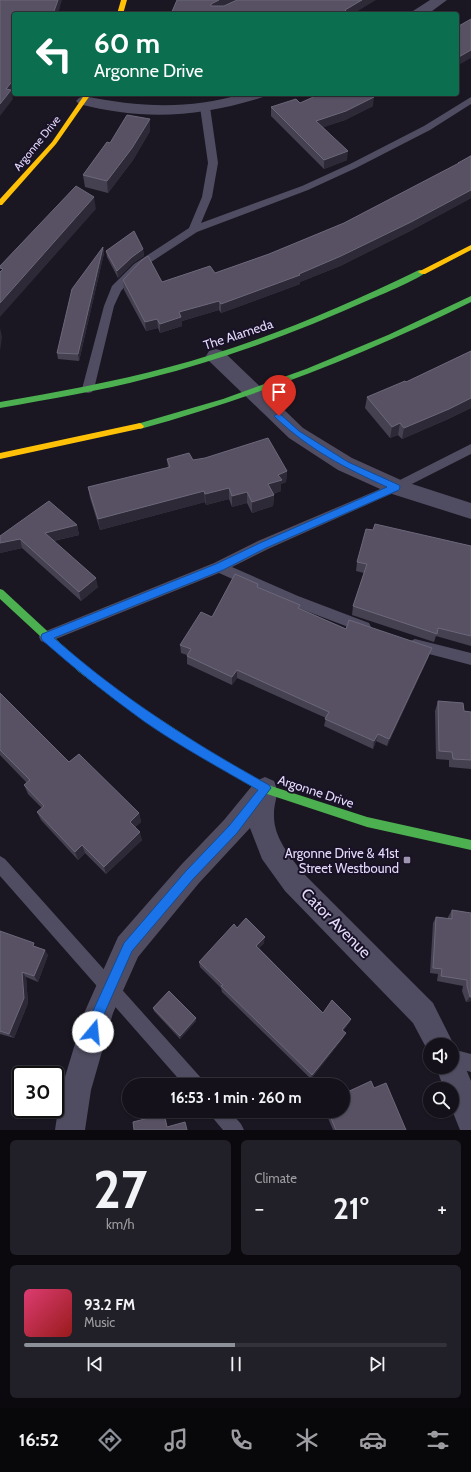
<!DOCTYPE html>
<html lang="en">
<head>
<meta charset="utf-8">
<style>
  :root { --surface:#14111a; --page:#211f27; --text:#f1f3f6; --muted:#9d9da2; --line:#333139; --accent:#8c9099 }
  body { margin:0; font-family:Cabin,sans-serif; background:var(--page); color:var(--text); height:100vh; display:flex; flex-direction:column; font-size:15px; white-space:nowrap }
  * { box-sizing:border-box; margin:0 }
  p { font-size:13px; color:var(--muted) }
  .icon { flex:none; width:22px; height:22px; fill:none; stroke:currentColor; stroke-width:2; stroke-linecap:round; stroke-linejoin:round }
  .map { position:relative; height:1130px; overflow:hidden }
  .panel { display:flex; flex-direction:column; gap:10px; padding:10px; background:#0b090e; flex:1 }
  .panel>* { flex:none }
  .banner { position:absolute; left:12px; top:12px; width:447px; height:84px; border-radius:4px; box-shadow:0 1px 3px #0004,0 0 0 1px var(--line); background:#0b6e4f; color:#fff; overflow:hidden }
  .buttons { position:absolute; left:423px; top:1038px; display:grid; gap:8px }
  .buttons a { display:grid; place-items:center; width:36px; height:36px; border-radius:50%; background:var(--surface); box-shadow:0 1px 3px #0004,0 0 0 1px var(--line); font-size:20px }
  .speed { position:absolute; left:12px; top:1066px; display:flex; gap:8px; font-size:20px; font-weight:700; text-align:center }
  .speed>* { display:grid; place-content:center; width:52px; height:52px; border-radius:50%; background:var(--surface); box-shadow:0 1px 3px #0004,0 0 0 1px var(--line); line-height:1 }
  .speed .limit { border:2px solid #111; border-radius:6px; background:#fff; color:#111 }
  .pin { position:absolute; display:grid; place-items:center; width:34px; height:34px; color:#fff; margin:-41px -17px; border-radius:50% 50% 50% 0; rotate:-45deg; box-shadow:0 0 4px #0007 }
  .pin .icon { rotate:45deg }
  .me { position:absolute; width:44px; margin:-22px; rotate:17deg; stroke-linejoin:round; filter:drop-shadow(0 0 3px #0008) }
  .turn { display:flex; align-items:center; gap:14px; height:84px; padding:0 16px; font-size:18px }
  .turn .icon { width:52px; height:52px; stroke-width:2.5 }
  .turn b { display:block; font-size:28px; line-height:34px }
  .big { font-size:30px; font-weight:800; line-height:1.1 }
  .panel .widget { flex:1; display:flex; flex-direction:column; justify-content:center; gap:6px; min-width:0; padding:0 14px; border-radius:6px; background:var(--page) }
  .panel .dial { align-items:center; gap:0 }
  .dial b { font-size:52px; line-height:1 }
  .song { display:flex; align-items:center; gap:12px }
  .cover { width:48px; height:48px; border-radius:6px; background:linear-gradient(135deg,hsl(340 70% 55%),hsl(0 70% 35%)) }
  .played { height:4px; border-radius:2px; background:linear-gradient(90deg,var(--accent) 50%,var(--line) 50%) }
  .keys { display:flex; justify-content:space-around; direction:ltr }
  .heat { display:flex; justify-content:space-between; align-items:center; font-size:22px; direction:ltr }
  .panel .tiles { flex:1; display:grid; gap:10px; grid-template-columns:1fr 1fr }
  .widget:last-child { grid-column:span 2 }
  .trip { position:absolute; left:122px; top:1078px; width:228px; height:40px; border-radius:20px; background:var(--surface); box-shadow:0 1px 3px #0004,0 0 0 1px var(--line); font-weight:800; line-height:40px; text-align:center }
  .menu { display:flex; height:64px; justify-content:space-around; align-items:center; background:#08070a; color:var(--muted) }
  .menu .icon { width:28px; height:28px }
  .menu .active { color:var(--accent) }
  .menu b { font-size:18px; color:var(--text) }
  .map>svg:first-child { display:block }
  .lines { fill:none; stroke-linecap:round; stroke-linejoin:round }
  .lane { fill:#504d62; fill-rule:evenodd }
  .street { fill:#504d62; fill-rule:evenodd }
  .fast { fill:#4caf50; fill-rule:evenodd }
  .slow { fill:#ffc107; fill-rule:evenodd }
  .wall { fill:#464151 }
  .shaded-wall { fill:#2d2936 }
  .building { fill:#575163; stroke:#6d677b }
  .route { fill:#1a73e8; stroke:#114b97 }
  .poi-dot { fill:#9d96b0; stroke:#191227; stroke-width:1.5 }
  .labels { text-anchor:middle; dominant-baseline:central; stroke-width:4; stroke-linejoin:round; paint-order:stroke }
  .far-street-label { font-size:11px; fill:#e4dbfc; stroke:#191227 }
  .street-label { font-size:13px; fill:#e4dbfc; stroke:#191227 }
  .poi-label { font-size:13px; fill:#e4dbfc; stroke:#191227; text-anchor:end }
  .near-street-label { font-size:16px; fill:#e4dbfc; stroke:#191227 }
</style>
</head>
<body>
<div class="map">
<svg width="471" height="1130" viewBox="0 0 471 1130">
  <rect width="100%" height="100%" fill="#1a1722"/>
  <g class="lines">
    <path class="lane" d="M471,97V104L430,130L356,168L308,190L197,232L142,268L121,291L114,306L94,389L92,392L88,393L84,392L82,389L104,306L112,286L134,264L189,228L202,197L208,163L200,107L202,105L205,104L210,107L218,163L212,197L201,223L302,186L350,164L424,126Z
      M471,444V454L400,490L268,549L232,567L298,596L369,623L371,627L369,631L364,633L288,604L219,573L46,643L41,641L39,637L41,633L214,563L258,541L392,484Z
      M415,639L471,653V665L410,649L408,645L410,641Z
      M0,856L5,859L202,1079L205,1085H184L0,876Z
      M452,1049L471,1054V1072L452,1067Z
      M209,1111H230L241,1124L244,1130H223L212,1117Z"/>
    <path class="street" d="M430,0H447L428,14H411L413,11Z
      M242,94H266L263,97C199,117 145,121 79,104L76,101L79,98L84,96C137,107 189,110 242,94Z
      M216,349L223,351L303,428L352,458L403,481L471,503V519L389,493L338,470L289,438L209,361L206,356L209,351Z
      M265,777L274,781C280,795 274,800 274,814C273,837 290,856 303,873L433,1003L454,1045L452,1051V1045H430V1055L413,1023L285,891L262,859L250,828L199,883L138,957L113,1013L91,1090L85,1130H55L61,1090L85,1011L118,937L181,865L224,820L256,781Z
      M452,1053L461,1057L471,1081V1130H460L452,1110V1089H444L436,1067H452Z"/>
    <path class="fast" d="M419,270H422L426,272C419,279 383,294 371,299C300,331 225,359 149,378C100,391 50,399 0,408V402C57,392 113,382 169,367C256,344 338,309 419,270Z
      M471,296V302C364,355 255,397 140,429L136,426L137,424L223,399L306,369L388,335Z
      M0,589L3,590L85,666L120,693L209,751L268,785L367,817L471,840V850L367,827L261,792L201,757L114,699L79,672L0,599Z"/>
    <path class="slow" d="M121,0H127L123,14H117Z
      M85,94H91L56,144L2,205H0V199L52,142Z
      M471,245V250L425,274H422L418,272Z
      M140,423L144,426L143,428L0,459V453Z"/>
  </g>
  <path class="wall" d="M300,103L373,106L345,120L323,127L347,160L324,169L271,116V107Z
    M150,131L133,160L108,193L85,187L83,175L110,143Z
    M471,155V198L410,231L340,266L300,282V284L221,313L219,310L182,321V326L160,333L158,328L146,331L124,290L123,280L162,282L215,273L269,254L344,223L458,164V163Z
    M103,247L104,253L79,361L58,359L57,353Z
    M143,249L144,256L133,263L118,278L107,257L106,251Z
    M471,351V408L446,420L402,439L398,435L390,438L365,408L367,397L406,382Z
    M167,459L193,460L287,471L286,482L281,484V491L273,494L274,495L273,506L252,513L247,503L232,507L229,499L206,505L205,502L100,530L90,498L88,487L168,468Z
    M77,525L79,535L54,541L98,587L81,601L22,548L0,553V536Z
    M373,530L471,546V646L436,636L434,642L352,615L353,606L364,573L356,571L357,562Z
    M258,584V588L299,608L346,629L429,656L387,746L376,741L373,749L324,726L326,718L237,678L232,685L187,664V655L181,653L180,645Z
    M0,693L69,762L139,813L141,822L135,827L142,840L106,874L85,853L78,860L41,820L37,812L42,808L28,794L24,785L27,783L0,755Z
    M438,701L464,711L471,712V769L449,767V760L436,759L435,711Z
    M452,910L471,913V1001L466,1002L462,991L463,986L437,981L438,974L430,973L433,923L436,917L448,919V917Z
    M237,928L264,943L259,948L323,1013L351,1019L349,1023L343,1031V1038L311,1079L222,992L221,988L200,967L199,962Z
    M0,931L37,947L48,955L38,982L26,977L28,1003L14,1038L0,1034V1035Z
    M153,1008L196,1021L180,1039L154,1011Z
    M374,1088L406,1130H333L325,1111H343Z"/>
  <path class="shaded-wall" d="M58,0H62L58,14H53Z
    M219,0H237L211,13V4Z
    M362,0H376L353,14H342L345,10Z
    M471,50V58L457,66V58Z
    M14,79V91L12,93L13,99L0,116V104L6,89Z
    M374,97L373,106L345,120L316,130V121Z
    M150,119V131L133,160L108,193L107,181Z
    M348,151L347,160L324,169V160Z
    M471,190V198L468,200L410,231L340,266L300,282V284L221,313V304L299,274Z
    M94,197L96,209L0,317V303Z
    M103,247L104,253L79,361L78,354Z
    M143,249L144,256L133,263L118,278L117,271L132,257Z
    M219,301V310L182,321V326L160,333V324L179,312Z
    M157,319L158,328L146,331L145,322Z
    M0,328L2,337L0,351Z
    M471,398V408L446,420L402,439L404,428Z
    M400,423L398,435L390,438L392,427Z
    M287,471L286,482L281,484V491L268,495V484L278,475Z
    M229,488V499L206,505L205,494Z
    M204,491L205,502L100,530L98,519Z
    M247,492V503L232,507V496Z
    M274,495L273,506L252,513V502Z
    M77,525L79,535L48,542L45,533Z
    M20,539L22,548L0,553V543Z
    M96,578L98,587L81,601L79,592Z
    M432,648L429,656L387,746L389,739Z
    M237,670V678L232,685V677Z
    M378,734L376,741L373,749L374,741Z
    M139,813L141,822L132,830L130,822Z
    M140,832L142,840L106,874L104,867Z
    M82,845L85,853L78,860L75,852Z
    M265,937L264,943L256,952V946Z
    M45,950L48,955L38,982L34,976Z
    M22,972L26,977L28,1003L14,1038L9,1034Z
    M470,997H471V1001L466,1002Z
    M196,1018V1021L180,1039V1036Z
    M351,1019L349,1023L340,1035L342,1030Z
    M346,1033L343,1038L311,1079L312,1075Z
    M164,1114L166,1117L168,1130L167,1127Z"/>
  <path class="building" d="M0,0H58L53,14H14V79L6,89L11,90L0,104Z
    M177,0H219L211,4V6H224L237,0H362L345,10L347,12L342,14H171Z
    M471,19V50L457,58V27Z
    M320,94H370L374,97L346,111L316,121L348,151L324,160L271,107L296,99L300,103Z
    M127,115L150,119L132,148L107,181L83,175L107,142L110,143Z
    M471,156V190L411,222L341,256L299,274L300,275L221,304L219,301L179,312L181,317L160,324L157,319L145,322L123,280L142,260L148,256L162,282L210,266L215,273L269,254L344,223L459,163H458Z
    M76,186L94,197L0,303V272L3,269L0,268V266Z
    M134,231L143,249L132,257L117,271L106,251Z
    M103,247L78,354L57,353L72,289Z
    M471,351V398L449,409L404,428L400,423L392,427L367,397L405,381L406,382Z
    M268,438L287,471L278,475L282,480L268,484L274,495L252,502L247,492L232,496L229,488L205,494L204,491L98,519L88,487L170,467L167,459L189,453L193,460L205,458Z
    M49,501L77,525L45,533L96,578L79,592L20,539L0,543V536Z
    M375,524L471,546V636L438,628L437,634L353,606L367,564L357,562L366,529L373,530Z
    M235,574L258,584L257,587L300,605L298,608L346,629L349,620L432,648L389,739L378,734L374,741L325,719L329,712L237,670L232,677L187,656L191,649L180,645L201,612L212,617Z
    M0,693L69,762L79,754L139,813L130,822L140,832L104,867L82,845L75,852L37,812L44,806L24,785L30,780L0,750Z
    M438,701L463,703L464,711L471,712V760L453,759L452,752L439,751Z
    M452,910L471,913V997H470L467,986V980L441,976L442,969L433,968L436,917L452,919Z
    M246,918L265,937L256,946L323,1013L332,1000L351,1019L342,1030L346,1033L312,1075L221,986L223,985L199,962L234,924L237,928Z
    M0,931L34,943L33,946L45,950L34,976L22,972L24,998L9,1034L0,1031Z
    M169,991L196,1018L180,1036L153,1008Z
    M371,1081L374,1088L386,1083L406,1130H336L328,1111H343V1094Z
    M164,1114L167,1127L185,1122L187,1130H134L133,1122Z"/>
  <path class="route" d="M279,413L299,431L348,462L399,485L400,487L399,490L266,548L223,570L54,638C121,697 191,742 269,785L271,788L237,833L194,878L132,951L105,1012L97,1036L93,1038L89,1036L87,1032L93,1011L124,943L186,871L229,826L258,790C220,768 181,747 145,722C109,696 75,669 42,640L41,637L42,634L216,564L260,543L387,487C345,468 310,450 276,418L274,416Z"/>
  <rect class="poi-dot" x="403" y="856" width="8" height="8" rx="2"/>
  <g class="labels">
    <g class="far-street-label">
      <text transform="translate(37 143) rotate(-51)">Argonne Drive</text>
    </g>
    <g class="street-label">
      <text transform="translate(238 334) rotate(-18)">The Alameda</text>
      <text transform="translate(316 791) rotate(18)">Argonne Drive</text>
    </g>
    <g class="poi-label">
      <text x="399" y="853">Argonne Drive &amp; 41st<tspan x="399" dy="15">Street Westbound</tspan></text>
    </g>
    <g class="near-street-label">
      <text transform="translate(336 923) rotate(45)">Cator Avenue</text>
    </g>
  </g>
</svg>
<div class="buttons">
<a><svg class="icon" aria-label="sound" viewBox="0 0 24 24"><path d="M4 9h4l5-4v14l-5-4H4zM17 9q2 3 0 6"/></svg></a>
<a><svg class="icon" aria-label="search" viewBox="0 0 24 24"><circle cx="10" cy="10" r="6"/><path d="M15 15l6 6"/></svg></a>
</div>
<div class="speed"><div class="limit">30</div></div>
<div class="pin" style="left:279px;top:416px;background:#d93025"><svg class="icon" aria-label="arrive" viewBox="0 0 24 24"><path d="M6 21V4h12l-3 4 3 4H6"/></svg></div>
<svg class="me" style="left:93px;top:1032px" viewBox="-20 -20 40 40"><circle r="19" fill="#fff"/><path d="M0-13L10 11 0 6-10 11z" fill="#1a73e8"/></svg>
<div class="trip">16:53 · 1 min · 260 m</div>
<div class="banner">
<div class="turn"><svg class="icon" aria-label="left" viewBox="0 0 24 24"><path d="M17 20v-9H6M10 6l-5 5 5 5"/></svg><div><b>60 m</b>Argonne Drive</div></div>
</div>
</div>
<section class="panel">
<div class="tiles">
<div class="widget dial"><b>27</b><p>km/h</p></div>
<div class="widget"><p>Climate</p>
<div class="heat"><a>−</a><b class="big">21°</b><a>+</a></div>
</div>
<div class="widget">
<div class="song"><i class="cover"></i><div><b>93.2 FM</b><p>Music</p></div></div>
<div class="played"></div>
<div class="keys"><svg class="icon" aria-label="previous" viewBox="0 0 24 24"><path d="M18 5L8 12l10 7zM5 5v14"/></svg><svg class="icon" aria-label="pause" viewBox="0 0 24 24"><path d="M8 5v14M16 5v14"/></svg><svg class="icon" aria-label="next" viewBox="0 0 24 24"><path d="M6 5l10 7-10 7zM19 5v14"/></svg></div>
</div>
</div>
</section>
<nav class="menu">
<b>16:52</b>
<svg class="icon active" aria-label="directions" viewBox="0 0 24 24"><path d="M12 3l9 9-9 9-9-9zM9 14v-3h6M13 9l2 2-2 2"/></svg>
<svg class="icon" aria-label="music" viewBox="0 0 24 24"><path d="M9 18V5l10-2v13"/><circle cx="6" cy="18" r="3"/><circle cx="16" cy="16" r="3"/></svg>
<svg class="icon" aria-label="phone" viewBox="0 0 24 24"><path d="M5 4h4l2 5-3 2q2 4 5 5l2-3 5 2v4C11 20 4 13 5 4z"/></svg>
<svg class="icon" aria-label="climate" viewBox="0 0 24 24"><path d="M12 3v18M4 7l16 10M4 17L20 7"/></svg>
<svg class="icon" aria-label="car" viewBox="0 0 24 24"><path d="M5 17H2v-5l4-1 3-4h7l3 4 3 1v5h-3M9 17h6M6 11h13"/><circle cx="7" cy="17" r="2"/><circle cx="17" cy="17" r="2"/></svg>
<svg class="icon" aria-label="filters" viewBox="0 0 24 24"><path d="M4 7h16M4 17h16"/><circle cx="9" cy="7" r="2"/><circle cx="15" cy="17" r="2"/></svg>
</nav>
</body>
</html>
